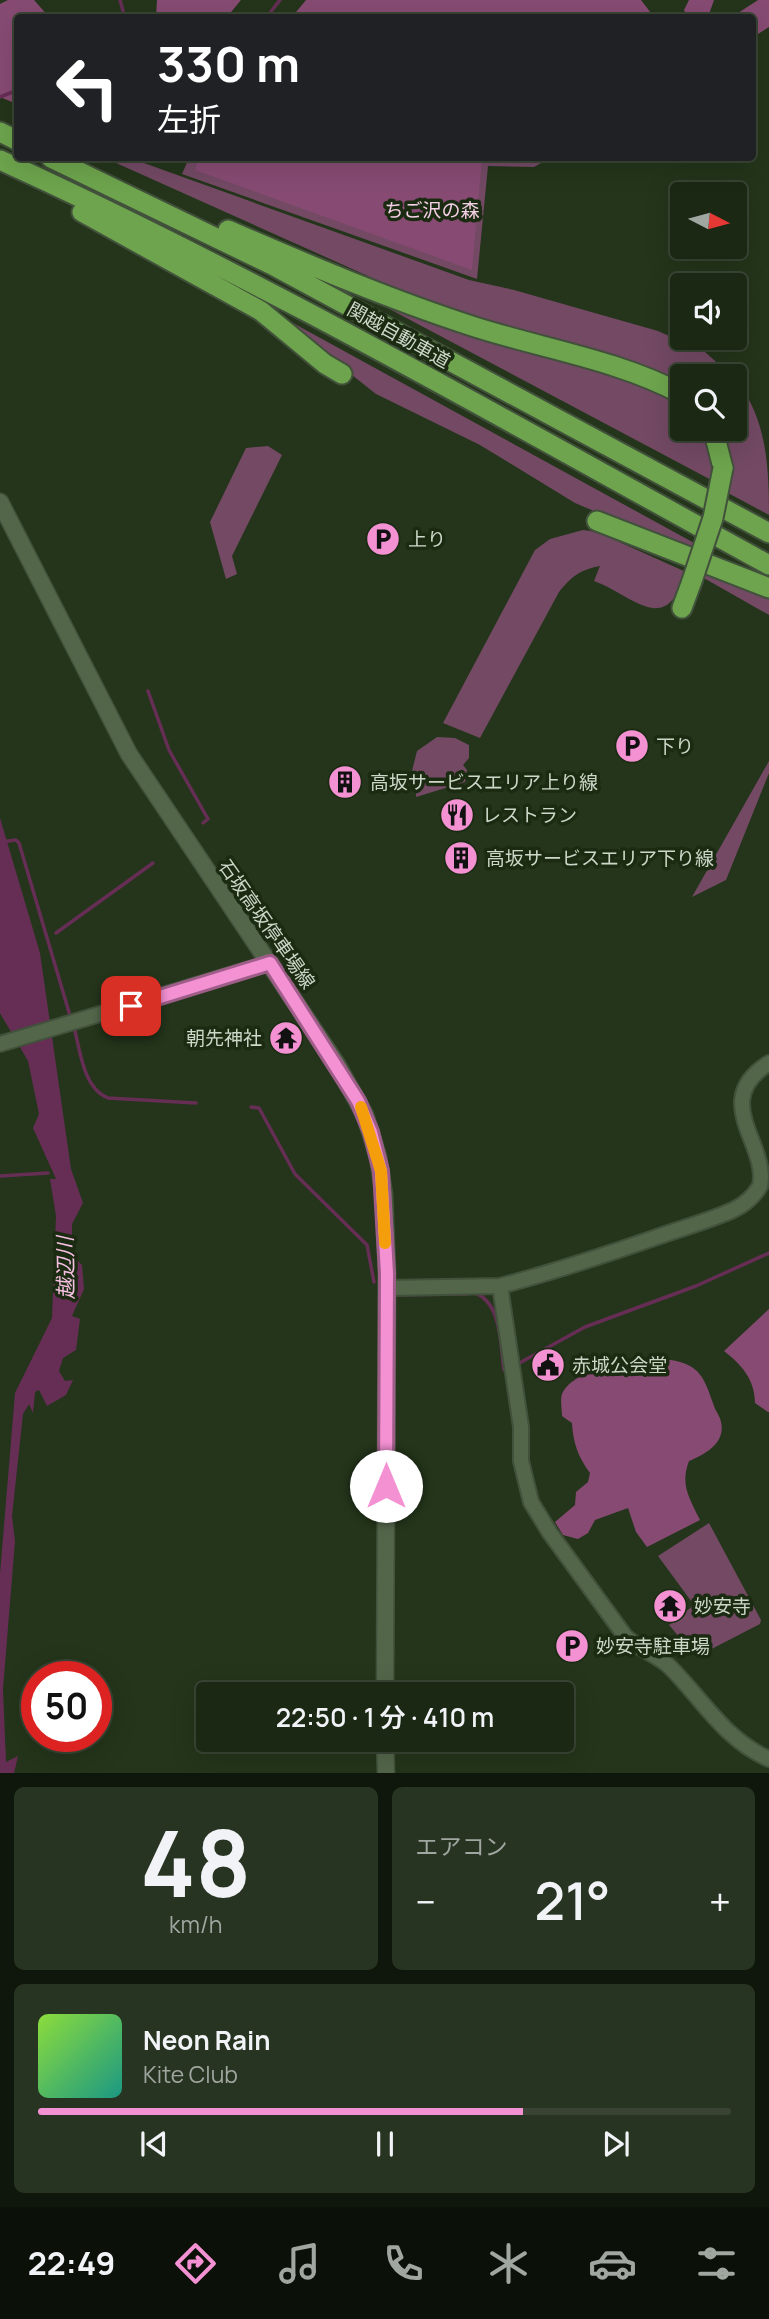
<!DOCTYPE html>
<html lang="ja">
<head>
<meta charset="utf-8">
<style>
  :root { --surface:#1b2814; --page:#283422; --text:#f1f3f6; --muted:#a0a6a0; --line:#394434; --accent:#f491d3 }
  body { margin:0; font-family:Manrope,"Noto Sans JP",sans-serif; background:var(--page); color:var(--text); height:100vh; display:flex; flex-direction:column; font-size:26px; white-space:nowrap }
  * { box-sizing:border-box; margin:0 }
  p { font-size:23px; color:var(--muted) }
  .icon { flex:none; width:38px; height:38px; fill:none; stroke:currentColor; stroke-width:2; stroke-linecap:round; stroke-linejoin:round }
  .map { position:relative; height:1773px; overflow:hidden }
  .details { display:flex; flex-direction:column; gap:14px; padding:14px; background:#0f160b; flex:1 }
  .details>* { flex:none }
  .hud { position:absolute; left:14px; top:14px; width:742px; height:147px; border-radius:7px; box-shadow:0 7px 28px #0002,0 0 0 2px var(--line); background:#202124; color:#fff; overflow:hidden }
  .needle { width:46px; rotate:96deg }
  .buttons { position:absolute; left:670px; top:182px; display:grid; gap:14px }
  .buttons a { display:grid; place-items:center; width:77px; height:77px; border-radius:7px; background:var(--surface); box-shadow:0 7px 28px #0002,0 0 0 2px var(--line); font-size:35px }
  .speed { position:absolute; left:21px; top:1661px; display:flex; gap:14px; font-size:35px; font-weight:700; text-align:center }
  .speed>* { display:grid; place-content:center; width:91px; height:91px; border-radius:50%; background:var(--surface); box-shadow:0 7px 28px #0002,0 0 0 2px var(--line); line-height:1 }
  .speed .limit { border:10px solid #d22; background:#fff; color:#111 }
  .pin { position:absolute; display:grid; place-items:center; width:60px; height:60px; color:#fff; margin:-30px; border-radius:14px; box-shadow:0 4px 10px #0006 }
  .me { position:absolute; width:77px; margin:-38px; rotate:0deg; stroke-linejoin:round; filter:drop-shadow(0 0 5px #0008) }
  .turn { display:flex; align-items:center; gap:24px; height:147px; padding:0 28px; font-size:32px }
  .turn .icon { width:91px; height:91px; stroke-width:2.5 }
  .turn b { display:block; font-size:49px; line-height:60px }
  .big { font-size:52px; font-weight:600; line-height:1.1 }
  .details .card { flex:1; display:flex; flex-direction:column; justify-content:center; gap:10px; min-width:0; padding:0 24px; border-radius:10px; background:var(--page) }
  .details .dial { align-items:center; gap:0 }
  .dial b { font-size:91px; line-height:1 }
  .song { display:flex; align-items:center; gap:21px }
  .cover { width:84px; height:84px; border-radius:10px; background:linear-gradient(135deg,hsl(90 70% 55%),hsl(170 70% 35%)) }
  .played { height:7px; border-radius:4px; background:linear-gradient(90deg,var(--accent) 70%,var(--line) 70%) }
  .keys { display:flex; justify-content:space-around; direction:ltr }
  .heat { display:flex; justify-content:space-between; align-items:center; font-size:38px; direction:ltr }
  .details .tiles { flex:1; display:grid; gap:14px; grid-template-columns:1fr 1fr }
  .card:last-child { grid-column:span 2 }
  .trip { position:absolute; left:196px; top:1682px; width:378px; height:70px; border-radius:7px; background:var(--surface); box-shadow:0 7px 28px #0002,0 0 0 2px var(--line); font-weight:600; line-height:70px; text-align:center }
  .menu { display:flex; height:112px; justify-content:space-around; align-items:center; background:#0b1008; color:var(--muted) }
  .menu .icon { width:49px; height:49px }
  .menu .selected { color:var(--accent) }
  .menu b { font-size:32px; color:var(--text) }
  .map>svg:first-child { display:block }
  .green { fill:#734964 }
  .forest { fill:#874b73 }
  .water { fill:#662e55 }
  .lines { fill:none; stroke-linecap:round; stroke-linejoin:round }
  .stream { stroke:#662e55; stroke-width:3.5 }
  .tertiary-casing { stroke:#42513b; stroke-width:18 }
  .secondary-casing { stroke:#42513b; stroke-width:19 }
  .motorway-casing { stroke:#42513b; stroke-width:23 }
  .tertiary { stroke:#53664a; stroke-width:14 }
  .secondary { stroke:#53664a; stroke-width:16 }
  .motorway { stroke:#6da44d; stroke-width:19 }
  .motorway-bridge-casing { stroke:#42513b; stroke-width:23; stroke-linecap:butt }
  .motorway-bridge { stroke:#6da44d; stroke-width:19 }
  .route-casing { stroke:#9f5e89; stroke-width:18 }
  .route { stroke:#f491d3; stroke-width:12 }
  .slow { stroke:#f59e0b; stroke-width:12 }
  .labels { text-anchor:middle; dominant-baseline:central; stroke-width:7; stroke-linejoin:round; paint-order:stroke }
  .park-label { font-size:19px; fill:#f4d0e6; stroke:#1b2b12 }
  .street-label { font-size:19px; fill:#ccd7c7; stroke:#1b2b12 }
  .poi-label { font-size:19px; fill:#ccd7c7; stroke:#1b2b12; text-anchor:start }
  .water-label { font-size:21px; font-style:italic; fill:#f6c0e2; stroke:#1b2b12 }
</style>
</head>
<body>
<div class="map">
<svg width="769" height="1773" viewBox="0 0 769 1773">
  <rect width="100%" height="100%" fill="#24351b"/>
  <path class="green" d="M105,158H130L469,280L514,290L658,331L705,352L732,376H682V385L668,375L503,327L408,294Z
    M189,158H550L534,167L488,166L477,279L182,174Z
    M365,296C412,314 459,332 507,347C553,361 649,376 682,408V429H702L716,458L715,482Z
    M271,311L696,544L693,553L575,503L480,445L376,394Z
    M735,379C767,417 769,468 769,515L728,493L731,472L723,429H735Z
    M268,446L282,455L232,556L237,574L226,579L210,522L246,448Z
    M583,530L597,532L686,572C666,639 633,595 594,581L600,566C580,570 572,576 559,592L480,738L443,723L535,550L550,539Z
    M704,573L769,599V615L702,577Z
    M437,737L455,738L469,745V758L463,765L467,770L465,782L416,797V786L410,779L417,751Z
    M769,761V773L726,880L692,897Z
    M709,1523L761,1620L760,1624L696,1657L669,1625L694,1605L658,1556Z
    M580,1630L589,1645L574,1655L564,1641Z"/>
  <path class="forest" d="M8,0H34L49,17L18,18L17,104L0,97V4Z
    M157,0H241L227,17H156Z
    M306,0H641L654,17H292Z
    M689,0H714L708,17H687L684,10Z
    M758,0H769V27L753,37L752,18L732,17Z
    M199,158H482L472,270L195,170Z
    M769,1309V1412H768L755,1403C755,1380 742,1365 724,1351Z
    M663,1359C699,1363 703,1374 714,1406C716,1412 720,1416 721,1422C726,1443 705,1454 689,1461C680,1485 689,1497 700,1520L647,1547L636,1532L628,1508L595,1520L588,1533L578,1539L563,1535L555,1522L575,1505L576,1492L588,1482L590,1473C578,1457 573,1442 572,1423L562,1416C562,1410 560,1400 562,1394C575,1366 635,1362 663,1359Z"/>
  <path class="water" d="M0,818L40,953L71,1169L83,1203L72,1224V1255L82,1265L84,1289L72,1316L80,1319L76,1350L63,1358L59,1371L65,1381L73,1380L66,1395L47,1406L39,1390L35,1392L33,1413L29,1404L23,1414L12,1516L15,1541L3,1689L6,1762L18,1756L14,1773H0V1574L15,1393L52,1318L56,1216L50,1179H56L33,1128L39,1114L28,1061L0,1013Z"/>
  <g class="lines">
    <path class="stream" d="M120,0L125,18
      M266,18L280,0
      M0,97L18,90
      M148,691L169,750L208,819L203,823
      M0,842L16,840L19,843L71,1019
      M56,933L153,863
      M74,1027C80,1050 83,1088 108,1098L196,1103
      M251,1107L259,1108L295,1174L367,1245L374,1282
      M0,1176L48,1173
      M475,1293C502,1303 500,1345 504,1370L507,1369
      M396,1295L467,1294
      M514,1366L585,1327L696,1286L769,1253"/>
    <g class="tertiary-casing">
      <path id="tertiary" d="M0,1044L270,963
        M500,1286C554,1272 605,1255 657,1237C682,1228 709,1221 733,1210C744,1205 754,1196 760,1186C769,1144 709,1101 769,1063
        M387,1288L500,1286L521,1427V1461L531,1502L550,1533L625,1636C639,1650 657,1654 670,1667C703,1700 725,1740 769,1759"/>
    </g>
    <g class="secondary-casing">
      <path id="secondary" d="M0,502L129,754L336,1063L365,1115L378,1157L384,1195L387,1273L385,1694
        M385,1740L386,1773"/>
    </g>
    <g class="motorway-casing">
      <path id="motorway" d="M0,132L18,141
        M51,158L272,265L769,533
        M0,160C264,280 515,426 769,565
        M82,212L261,311L325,364L342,374
        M228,230C309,265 391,300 475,327C544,349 618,360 682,394
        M713,429L723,468
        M597,521L769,588
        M682,608L692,581"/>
    </g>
    <use href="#tertiary" class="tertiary"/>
    <use href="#secondary" class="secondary"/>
    <use href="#motorway" class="motorway"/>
    <g class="motorway-bridge-casing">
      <path id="motorway-bridge" d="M692,581L713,518L723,468"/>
    </g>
    <use href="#motorway-bridge" class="motorway-bridge"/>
  </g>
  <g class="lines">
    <g class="route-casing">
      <path id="route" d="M131,1006L270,963L358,1101L371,1132L381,1171L387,1273L386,1486"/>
    </g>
    <use href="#route" class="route"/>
    <path class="slow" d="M361,1107L381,1171L385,1243"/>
  </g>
  <defs>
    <g id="parking-disc" transform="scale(1.75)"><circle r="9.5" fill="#f491d3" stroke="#1b2b12"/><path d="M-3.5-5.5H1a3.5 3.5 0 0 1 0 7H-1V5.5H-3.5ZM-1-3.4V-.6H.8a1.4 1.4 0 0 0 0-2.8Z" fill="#111"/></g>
    <g id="building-disc" transform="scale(1.75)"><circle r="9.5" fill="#f491d3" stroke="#1b2b12"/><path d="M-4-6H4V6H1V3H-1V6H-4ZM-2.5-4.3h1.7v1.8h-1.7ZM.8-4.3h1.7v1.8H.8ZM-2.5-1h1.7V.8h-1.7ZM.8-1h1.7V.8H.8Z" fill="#111"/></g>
    <g id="restaurant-disc" transform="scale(1.75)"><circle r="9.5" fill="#f491d3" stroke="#1b2b12"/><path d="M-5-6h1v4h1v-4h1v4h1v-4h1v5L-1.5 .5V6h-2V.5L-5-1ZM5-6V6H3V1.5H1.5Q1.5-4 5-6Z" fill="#111"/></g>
    <g id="temple-disc" transform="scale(1.75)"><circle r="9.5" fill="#f491d3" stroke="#1b2b12"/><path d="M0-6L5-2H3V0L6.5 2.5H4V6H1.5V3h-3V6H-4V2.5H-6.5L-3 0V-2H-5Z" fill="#111"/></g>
    <g id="civic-disc" transform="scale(1.75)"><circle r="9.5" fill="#f491d3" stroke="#1b2b12"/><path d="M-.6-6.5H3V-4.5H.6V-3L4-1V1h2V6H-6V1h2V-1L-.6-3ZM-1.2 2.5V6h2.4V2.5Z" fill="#111"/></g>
  </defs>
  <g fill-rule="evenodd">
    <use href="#parking-disc" x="383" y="539"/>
    <use href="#parking-disc" x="632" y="746"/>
    <use href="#building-disc" x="345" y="782"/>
    <use href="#restaurant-disc" x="457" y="815"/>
    <use href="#building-disc" x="461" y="858"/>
    <use href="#temple-disc" x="286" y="1038"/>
    <use href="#civic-disc" x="548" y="1365"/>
    <use href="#temple-disc" x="670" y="1606"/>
    <use href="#parking-disc" x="572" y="1646"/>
  </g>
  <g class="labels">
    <g class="park-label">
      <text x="432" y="210">ちご沢の森</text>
    </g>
    <g class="street-label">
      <text transform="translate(399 335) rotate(29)">関越自動車道</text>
      <text transform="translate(267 924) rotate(55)">石坂高坂停車場線</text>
    </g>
    <g class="poi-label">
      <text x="408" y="539">上り</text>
      <text x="656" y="746">下り</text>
      <text x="370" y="782">高坂サービスエリア上り線</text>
      <text x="482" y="815">レストラン</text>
      <text x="486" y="858">高坂サービスエリア下り線</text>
      <text x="262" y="1038" text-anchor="end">朝先神社</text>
      <text x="572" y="1365">赤城公会堂</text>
      <text x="694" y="1606">妙安寺</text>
      <text x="596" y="1646">妙安寺駐車場</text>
    </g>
    <g class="water-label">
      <text transform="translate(65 1268) rotate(-91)">越辺川</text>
    </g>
  </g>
</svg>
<div class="buttons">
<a><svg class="needle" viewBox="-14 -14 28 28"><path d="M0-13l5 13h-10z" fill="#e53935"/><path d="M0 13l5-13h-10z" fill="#a0a6a0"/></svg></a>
<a><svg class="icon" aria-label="sound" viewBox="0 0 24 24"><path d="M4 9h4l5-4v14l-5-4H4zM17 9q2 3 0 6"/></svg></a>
<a><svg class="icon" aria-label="search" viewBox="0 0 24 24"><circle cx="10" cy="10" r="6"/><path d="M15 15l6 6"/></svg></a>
</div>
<div class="speed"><div class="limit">50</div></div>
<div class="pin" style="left:131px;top:1006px;background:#d93025"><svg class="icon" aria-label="arrive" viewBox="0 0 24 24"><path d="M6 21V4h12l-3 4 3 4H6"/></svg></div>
<svg class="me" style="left:386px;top:1486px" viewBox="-20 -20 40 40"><circle r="19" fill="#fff"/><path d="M0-13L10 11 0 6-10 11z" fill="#f491d3"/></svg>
<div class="trip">22:50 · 1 分 · 410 m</div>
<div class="hud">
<div class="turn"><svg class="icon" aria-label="left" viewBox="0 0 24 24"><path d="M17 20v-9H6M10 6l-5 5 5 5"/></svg><div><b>330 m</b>左折</div></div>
</div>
</div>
<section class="details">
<div class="tiles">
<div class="card dial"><b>48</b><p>km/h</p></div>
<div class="card"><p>エアコン</p>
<div class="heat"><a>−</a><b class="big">21°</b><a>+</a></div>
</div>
<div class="card">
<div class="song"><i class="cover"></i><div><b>Neon Rain</b><p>Kite Club</p></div></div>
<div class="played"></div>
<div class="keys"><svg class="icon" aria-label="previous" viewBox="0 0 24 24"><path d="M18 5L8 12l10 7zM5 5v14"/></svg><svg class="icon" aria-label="pause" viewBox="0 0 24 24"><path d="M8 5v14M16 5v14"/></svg><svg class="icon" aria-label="next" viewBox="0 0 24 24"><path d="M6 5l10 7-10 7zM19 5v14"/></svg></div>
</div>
</div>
</section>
<nav class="menu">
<b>22:49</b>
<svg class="icon selected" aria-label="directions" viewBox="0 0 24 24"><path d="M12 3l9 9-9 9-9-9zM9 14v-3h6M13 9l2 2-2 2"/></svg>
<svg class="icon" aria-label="music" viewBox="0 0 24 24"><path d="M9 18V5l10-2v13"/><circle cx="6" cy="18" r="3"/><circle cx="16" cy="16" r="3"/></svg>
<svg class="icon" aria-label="phone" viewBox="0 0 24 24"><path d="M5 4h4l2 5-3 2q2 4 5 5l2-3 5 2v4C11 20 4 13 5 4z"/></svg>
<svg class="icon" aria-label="climate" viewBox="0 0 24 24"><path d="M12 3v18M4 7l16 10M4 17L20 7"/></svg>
<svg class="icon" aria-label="car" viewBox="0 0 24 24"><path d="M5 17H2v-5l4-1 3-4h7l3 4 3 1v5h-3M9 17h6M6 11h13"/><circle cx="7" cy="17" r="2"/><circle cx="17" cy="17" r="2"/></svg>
<svg class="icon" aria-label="filters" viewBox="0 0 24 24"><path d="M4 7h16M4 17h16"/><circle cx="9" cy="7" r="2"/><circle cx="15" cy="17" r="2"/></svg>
</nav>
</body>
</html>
